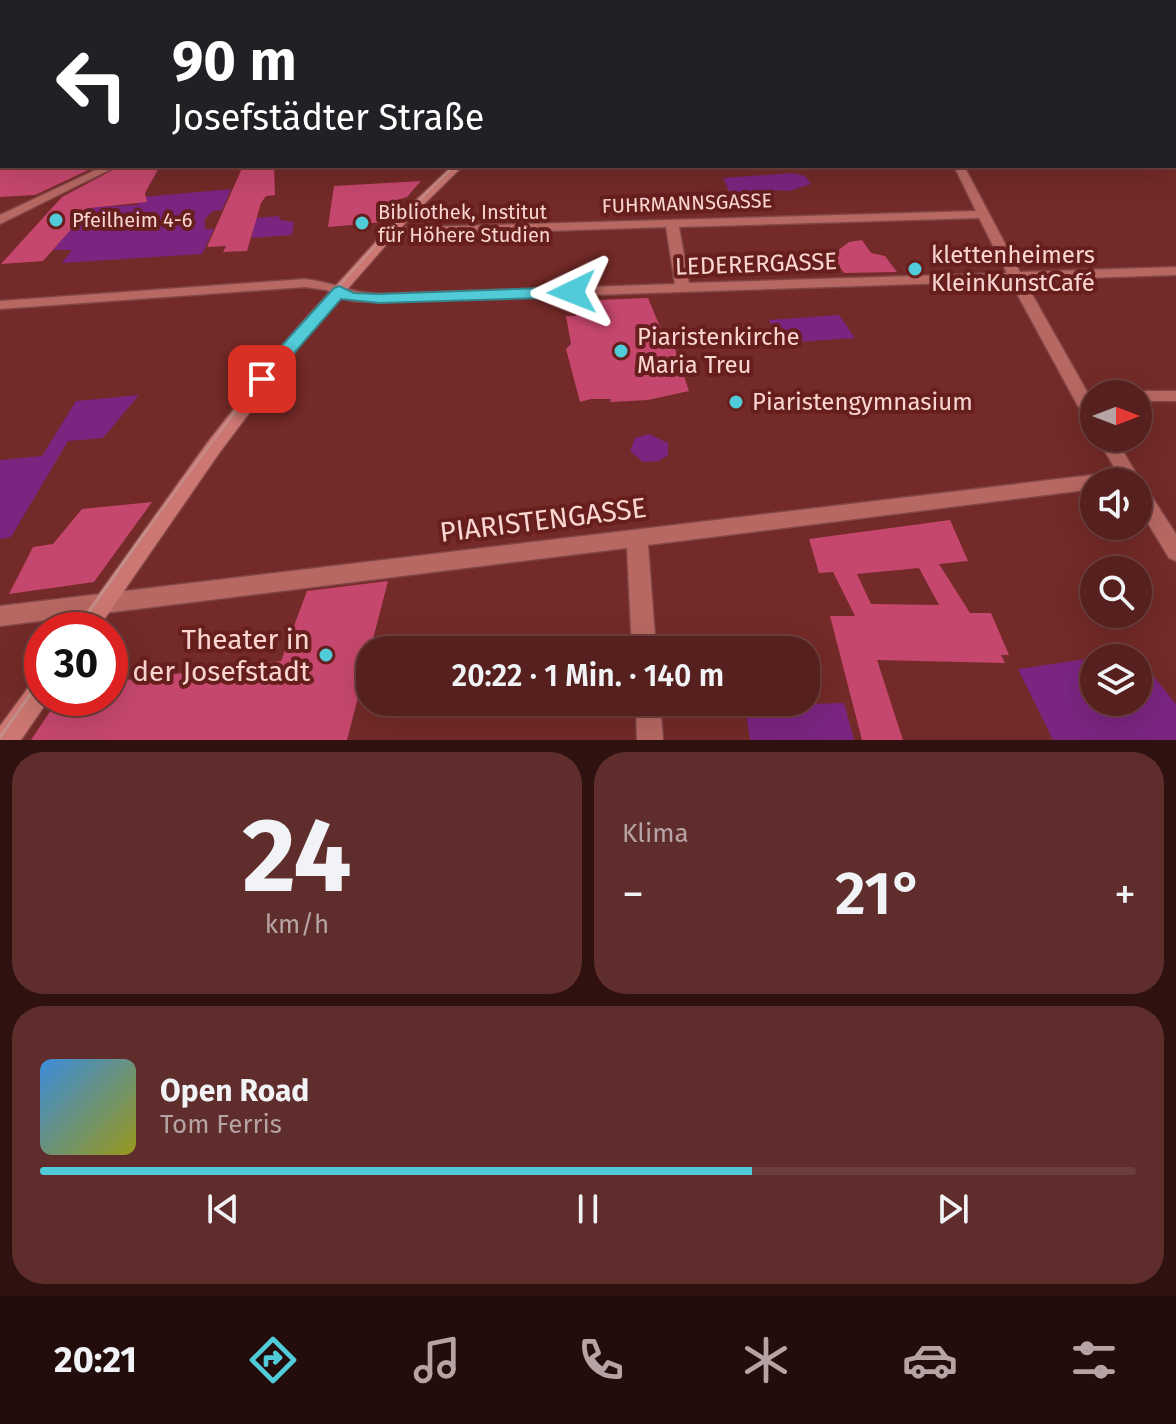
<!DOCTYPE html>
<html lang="de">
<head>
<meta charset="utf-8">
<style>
  :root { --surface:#56201e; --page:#5f2d2b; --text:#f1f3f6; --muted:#b6a3a4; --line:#6c3e3c; --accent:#52cbd8 }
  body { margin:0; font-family:"Fira Sans",sans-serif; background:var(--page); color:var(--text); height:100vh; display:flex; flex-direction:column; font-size:30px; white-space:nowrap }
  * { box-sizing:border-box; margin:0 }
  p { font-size:26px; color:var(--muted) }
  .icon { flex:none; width:44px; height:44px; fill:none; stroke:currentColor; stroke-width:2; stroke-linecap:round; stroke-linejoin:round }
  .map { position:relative; height:740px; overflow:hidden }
  .details { display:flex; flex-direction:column; gap:12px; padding:12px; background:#2f1210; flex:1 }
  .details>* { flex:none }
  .banner { position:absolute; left:0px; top:0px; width:1176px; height:168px; box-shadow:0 8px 32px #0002,0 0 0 2px var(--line); background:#202124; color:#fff; overflow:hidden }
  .needle { width:52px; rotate:90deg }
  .tools { position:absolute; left:1080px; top:380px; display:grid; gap:16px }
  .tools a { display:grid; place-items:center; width:72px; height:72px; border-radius:50%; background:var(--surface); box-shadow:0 8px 32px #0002,0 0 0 2px var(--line); font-size:40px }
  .speed { position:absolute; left:24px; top:612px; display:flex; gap:16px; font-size:40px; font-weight:700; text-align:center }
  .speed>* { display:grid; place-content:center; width:104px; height:104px; border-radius:50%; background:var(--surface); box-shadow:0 8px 32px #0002,0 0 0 2px var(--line); line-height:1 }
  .speed .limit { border:12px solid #d22; background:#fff; color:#111 }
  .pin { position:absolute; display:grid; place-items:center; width:68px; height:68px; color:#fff; margin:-34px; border-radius:16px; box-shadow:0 4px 12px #0006 }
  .me { position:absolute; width:88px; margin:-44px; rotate:268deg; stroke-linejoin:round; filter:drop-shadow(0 0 6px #0008) }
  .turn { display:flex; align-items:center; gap:28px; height:168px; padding:0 40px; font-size:36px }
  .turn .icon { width:104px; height:104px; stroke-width:2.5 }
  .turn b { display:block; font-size:56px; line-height:68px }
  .big { font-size:60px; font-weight:600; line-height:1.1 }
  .details .widget { flex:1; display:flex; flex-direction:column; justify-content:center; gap:12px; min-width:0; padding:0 28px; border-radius:32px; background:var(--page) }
  .details .dial { align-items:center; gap:0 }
  .dial b { font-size:104px; line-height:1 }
  .song { display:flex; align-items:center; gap:24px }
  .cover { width:96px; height:96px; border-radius:12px; background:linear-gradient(135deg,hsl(210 70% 55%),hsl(60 70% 35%)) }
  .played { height:8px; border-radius:4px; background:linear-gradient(90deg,var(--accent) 65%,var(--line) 65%) }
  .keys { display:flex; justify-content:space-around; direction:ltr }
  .heat { display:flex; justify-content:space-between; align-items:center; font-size:44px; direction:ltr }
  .details .tiles { flex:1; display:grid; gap:12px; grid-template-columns:1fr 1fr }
  .widget:last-child { grid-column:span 2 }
  .trip { position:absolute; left:356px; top:636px; width:464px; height:80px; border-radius:32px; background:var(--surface); box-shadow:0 8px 32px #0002,0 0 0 2px var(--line); font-weight:600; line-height:80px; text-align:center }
  .dock { display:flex; height:128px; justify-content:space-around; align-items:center; background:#220d0c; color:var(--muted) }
  .dock .icon { width:56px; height:56px }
  .dock .current { color:var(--accent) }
  .dock b { font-size:36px; color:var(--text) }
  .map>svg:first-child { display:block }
  .green { fill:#7b2581; fill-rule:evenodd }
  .building { fill:#c6476e; fill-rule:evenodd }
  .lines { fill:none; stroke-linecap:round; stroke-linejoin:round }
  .street-casing { stroke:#824546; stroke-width:3 }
  .secondary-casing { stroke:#824546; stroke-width:3 }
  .street { fill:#b86863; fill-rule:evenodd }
  .secondary { fill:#cc7771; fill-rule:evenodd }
  .tram-far1 { stroke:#c38f8c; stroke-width:2 }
  .tram { stroke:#c38f8c; stroke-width:3 }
  .route { fill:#52cbd8; stroke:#35848c; stroke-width:2 }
  .poi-dot { fill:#52cbd8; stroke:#671f1e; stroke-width:3 }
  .labels { text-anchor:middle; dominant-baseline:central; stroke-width:8; stroke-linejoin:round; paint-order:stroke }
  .far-street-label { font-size:20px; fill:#fad6d2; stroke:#671f1e }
  .far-poi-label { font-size:20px; fill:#fad6d2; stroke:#671f1e; text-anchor:start }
  .poi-label { font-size:24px; fill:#fad6d2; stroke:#671f1e; text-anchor:start }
  .street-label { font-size:24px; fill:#fad6d2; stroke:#671f1e }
  .near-street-label { font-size:28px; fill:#fad6d2; stroke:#671f1e }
  .near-poi-label { font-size:28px; fill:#fad6d2; stroke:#671f1e; text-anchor:end }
</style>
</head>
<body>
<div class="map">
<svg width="1176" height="740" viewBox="0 0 1176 740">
  <rect width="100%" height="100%" fill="#732a28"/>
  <path class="green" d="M792,173L805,176L811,184L789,191L774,190L775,195L748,196L734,202L723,178Z
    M231,189L222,210L213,211L205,219V229H214L202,254L62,263L72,250H52L92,207L137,205L143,197Z
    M279,216L280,220L294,222L292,235L252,238L255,218Z
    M839,315L855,338L782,343L769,320Z
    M139,395L103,438L68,441L11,537L0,539V460L42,456L76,401Z
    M649,434L668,443V455L659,461L643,462L630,451L635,438Z
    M1134,652L1176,704V740H1053L1018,669ZM1094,658H1138V702H1094Z
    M844,703L854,740H750L745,706Z"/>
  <path class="building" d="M0,166H97L35,195L0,197Z
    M120,166H160L145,193L147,202L90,208L43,261L1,264L62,197Z
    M243,166H274L275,195L266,196L261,203L247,251L223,252L226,246L207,247Z
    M421,181L407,197L383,204L393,214L385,222L328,227L334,186Z
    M862,240L871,253L885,256L897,272L844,273L834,259L836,252L849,242Z
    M648,298L664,336L672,340L689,391L648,400L610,402L611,399H591L580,402L566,349L571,344L566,316H576L574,301Z
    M152,502L94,582L9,594L33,547L53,544L82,509Z
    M950,520L968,561L939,564L970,613H991L1009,655H1001L1005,663L877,660L903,740H862L830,616H855L833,572L819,573L809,539ZM919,568L939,605L871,604L857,574Z
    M388,581L347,740H31L59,698H110V682L281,661L307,591Z"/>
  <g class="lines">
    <g class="street-casing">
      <path id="street" d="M797,0H841L838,2Z
        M931,0H938L940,2H933Z
        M1066,0H1074L1076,2H1068Z
        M1104,0H1176V3L1107,2Z
        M0,9H2V13H0Z
        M1174,20H1176V25H1174Z
        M0,26H2V30H0Z
        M1174,32H1176V36H1174Z
        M1174,46H1176V51H1174Z
        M1174,79H1176V83H1174Z
        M0,82H2V88H0Z
        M1174,108H1176V114H1174Z
        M1174,149H1176V156H1174Z
        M104,166H117L0,224V215Z
        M954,166H964L1020,272L1176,267V275L1024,280L1094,404V425L1088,423L1085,419L1010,281L379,302L351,301L326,290L305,287L0,309V301L305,279C333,282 351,293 379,294L675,284L666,227L391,236L385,232L391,228L976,211ZM979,218L1007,273L689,283L679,227Z
        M1138,391H1176V401H1138V394H1131Z
        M1097,438H1115L1139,478L1140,484L1145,486L1176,534V561L1169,558L1138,507V482H1094V489L648,545L656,650H632L627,548L0,626V606L1117,472Z
        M636,702H660L663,740H637Z"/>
    </g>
    <g class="secondary-casing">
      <path id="secondary" d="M0,77H2V81H0Z
        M452,166H463L408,220L310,332L220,452L97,630H73L207,443L299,326L400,215Z
        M42,677V698H50L21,740H0V726L33,681Z"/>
    </g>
    <use href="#street" class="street"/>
    <use href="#secondary" class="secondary"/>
    <path class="tram-far1" d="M225,2L231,0
      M145,533C239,402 337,278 454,166"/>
    <path class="tram" d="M76,630L146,531
      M0,737L42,678"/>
  </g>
  <path class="route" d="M339,286L354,293L379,294L572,287L580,292L572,297L379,303L341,299L268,383H255V375L334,288Z"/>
  <g class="poi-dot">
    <circle cx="56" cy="220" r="8"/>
    <circle cx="362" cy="223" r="8"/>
    <circle cx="915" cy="269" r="8"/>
    <circle cx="621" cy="351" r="8"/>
    <circle cx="736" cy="402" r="8"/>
    <circle cx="326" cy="655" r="8"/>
  </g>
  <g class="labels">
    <g class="far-street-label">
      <text transform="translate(687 203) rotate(-2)">FUHRMANNSGASSE</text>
    </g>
    <g class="far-poi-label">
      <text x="378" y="212">Bibliothek, Institut<tspan x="378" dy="23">für Höhere Studien</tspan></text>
      <text x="72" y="220">Pfeilheim 4-6</text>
    </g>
    <g class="poi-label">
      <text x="931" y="255">klettenheimers<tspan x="931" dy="28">KleinKunstCafé</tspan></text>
      <text x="637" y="337">Piaristenkirche<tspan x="637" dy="28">Maria Treu</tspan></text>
      <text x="752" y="402">Piaristengymnasium</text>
    </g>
    <g class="street-label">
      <text transform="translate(756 264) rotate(-2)">LEDERERGASSE</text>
    </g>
    <g class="near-street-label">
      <text transform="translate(543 520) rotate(-7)">PIARISTENGASSE</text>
    </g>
    <g class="near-poi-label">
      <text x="310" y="639">Theater in<tspan x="310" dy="32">der Josefstadt</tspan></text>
    </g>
  </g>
</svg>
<div class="tools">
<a><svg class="needle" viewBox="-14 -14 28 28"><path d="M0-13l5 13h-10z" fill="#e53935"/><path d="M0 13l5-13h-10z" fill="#b6a3a4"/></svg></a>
<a><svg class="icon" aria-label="sound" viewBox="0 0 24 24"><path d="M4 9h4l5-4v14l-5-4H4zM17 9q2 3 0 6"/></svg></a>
<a><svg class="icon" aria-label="search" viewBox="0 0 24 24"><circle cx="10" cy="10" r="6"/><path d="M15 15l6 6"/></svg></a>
<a><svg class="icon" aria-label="layers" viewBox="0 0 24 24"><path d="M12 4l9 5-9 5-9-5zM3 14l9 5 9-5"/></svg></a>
</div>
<div class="speed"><div class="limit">30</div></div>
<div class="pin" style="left:262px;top:379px;background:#d93025"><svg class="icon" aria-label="arrive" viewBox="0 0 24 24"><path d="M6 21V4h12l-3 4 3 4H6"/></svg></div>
<svg class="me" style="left:572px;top:292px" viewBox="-20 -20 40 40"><path d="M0-17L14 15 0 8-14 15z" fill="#52cbd8" stroke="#fff" stroke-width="4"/></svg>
<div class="trip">20:22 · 1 Min. · 140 m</div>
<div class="banner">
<div class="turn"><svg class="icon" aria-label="left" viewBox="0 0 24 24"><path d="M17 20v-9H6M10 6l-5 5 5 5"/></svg><div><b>90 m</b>Josefstädter Straße</div></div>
</div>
</div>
<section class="details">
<div class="tiles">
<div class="widget dial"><b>24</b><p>km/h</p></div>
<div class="widget"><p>Klima</p>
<div class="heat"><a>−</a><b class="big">21°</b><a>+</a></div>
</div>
<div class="widget">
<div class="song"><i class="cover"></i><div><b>Open Road</b><p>Tom Ferris</p></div></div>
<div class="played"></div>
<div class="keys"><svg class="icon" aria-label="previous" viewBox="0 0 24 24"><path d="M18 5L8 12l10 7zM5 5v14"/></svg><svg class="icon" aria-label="pause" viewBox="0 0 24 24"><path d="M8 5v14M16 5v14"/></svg><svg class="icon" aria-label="next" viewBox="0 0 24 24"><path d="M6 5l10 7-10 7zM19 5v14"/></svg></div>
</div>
</div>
</section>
<nav class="dock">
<b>20:21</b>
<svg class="icon current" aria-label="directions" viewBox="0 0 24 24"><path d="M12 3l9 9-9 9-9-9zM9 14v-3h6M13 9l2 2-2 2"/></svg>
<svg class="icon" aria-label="music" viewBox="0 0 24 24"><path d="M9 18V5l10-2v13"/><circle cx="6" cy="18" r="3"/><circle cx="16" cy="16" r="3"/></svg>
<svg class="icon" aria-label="phone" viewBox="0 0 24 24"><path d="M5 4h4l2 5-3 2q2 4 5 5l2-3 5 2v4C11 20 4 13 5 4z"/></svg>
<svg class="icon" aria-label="climate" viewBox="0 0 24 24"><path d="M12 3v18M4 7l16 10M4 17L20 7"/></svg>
<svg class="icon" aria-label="car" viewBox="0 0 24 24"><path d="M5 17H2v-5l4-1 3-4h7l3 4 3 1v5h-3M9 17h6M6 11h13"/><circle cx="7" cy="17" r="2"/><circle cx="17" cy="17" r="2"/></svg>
<svg class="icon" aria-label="filters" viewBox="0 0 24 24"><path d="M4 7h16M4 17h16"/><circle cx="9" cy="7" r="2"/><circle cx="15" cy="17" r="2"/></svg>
</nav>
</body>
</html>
